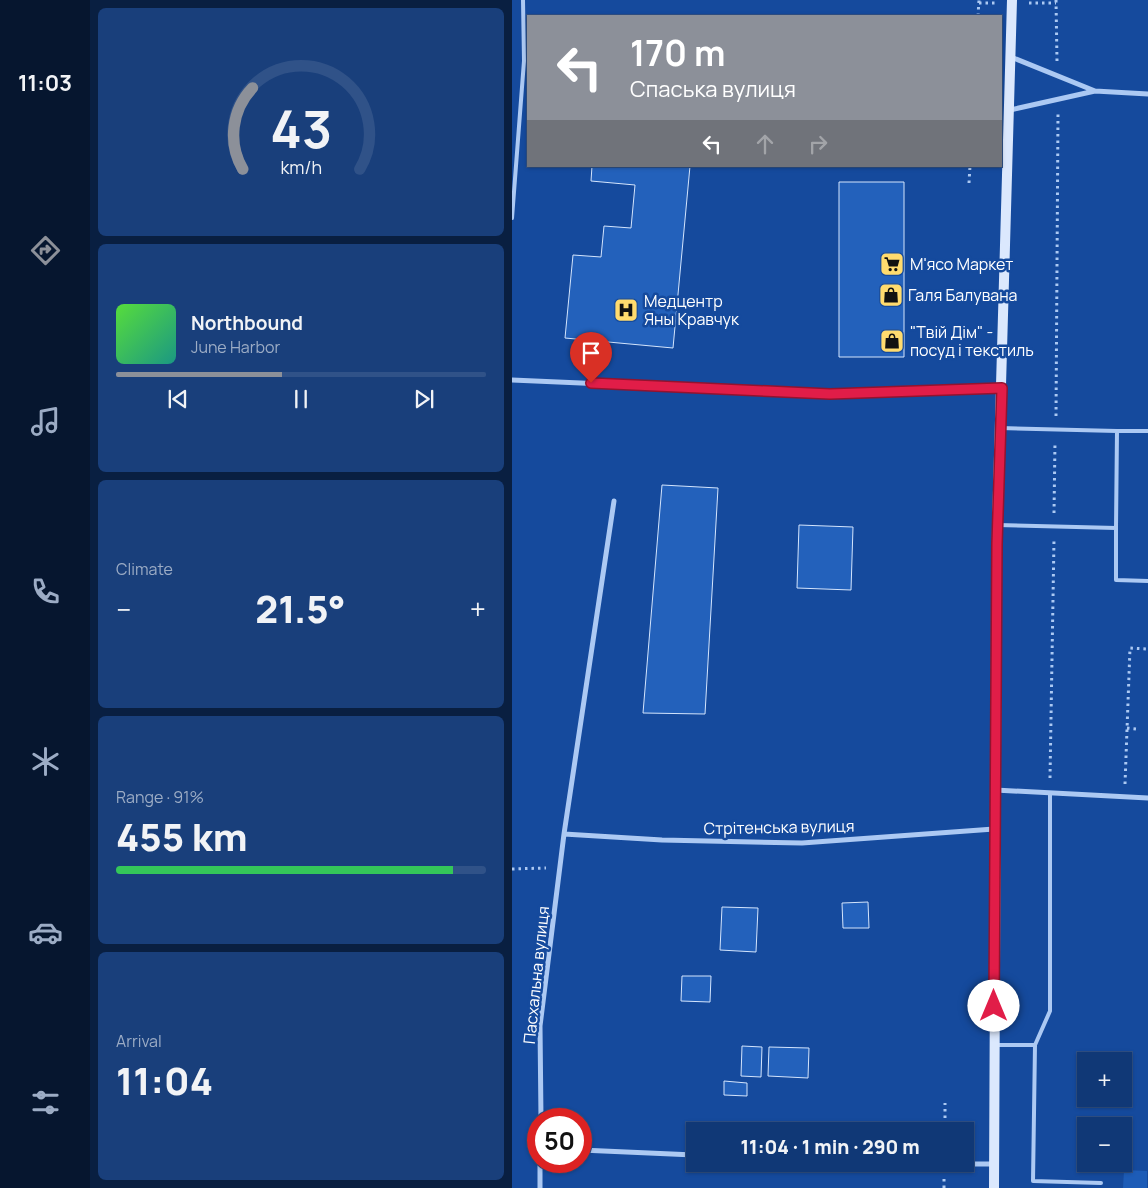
<!DOCTYPE html>
<html lang="en">
<head>
<meta charset="utf-8">
<style>
  :root { --surface:#103876; --page:#193f7b; --text:#f1f3f6; --muted:#9cacc5; --line:#305288; --accent:#8c9099 }
  body { margin:0; font-family:Manrope,sans-serif; background:var(--page); color:var(--text); height:100vh; display:flex; flex-direction:column; font-size:19px; white-space:nowrap }
  * { box-sizing:border-box; margin:0 }
  p { font-size:16px; color:var(--muted) }
  .icon { flex:none; width:28px; height:28px; fill:none; stroke:currentColor; stroke-width:2; stroke-linecap:round; stroke-linejoin:round }
  .map { position:relative; flex:1; overflow:hidden }
  .sheet { display:flex; flex-direction:column; gap:8px; padding:8px; background:#091f41; width:422px }
  .sheet>* { flex:none }
  .guide { position:absolute; left:15px; top:15px; width:475px; height:152px; border-radius:0px; box-shadow:0 1px 4px #0004,0 0 0 1px var(--line); background:#8c9099; color:#fff; overflow:hidden }
  .tools { position:absolute; left:565px; top:1052px; display:grid; gap:10px }
  .tools a { display:grid; place-items:center; width:55px; height:55px; border-radius:0px; background:var(--surface); box-shadow:0 1px 4px #0004,0 0 0 1px var(--line); font-size:25px }
  .speed { position:absolute; left:15px; top:1108px; display:flex; gap:10px; font-size:25px; font-weight:700; text-align:center }
  .speed>* { display:grid; place-content:center; width:65px; height:65px; border-radius:50%; background:var(--surface); box-shadow:0 1px 4px #0004,0 0 0 1px var(--line); line-height:1 }
  .speed .limit { border:8px solid #d22; background:#fff; color:#111 }
  .pin { position:absolute; display:grid; place-items:center; width:42px; height:42px; color:#fff; margin:-51px -21px; border-radius:50% 50% 50% 0; rotate:-45deg; box-shadow:0 0 5px #0007 }
  .pin .icon { rotate:45deg }
  .me { position:absolute; width:55px; margin:-28px; rotate:0deg; stroke-linejoin:round; filter:drop-shadow(0 0 4px #0008) }
  .turn { display:flex; align-items:center; gap:18px; height:105px; padding:0 20px; font-size:22px }
  .turn .icon { width:65px; height:65px; stroke-width:2.5 }
  .turn b { display:block; font-size:35px; line-height:42px }
  .lanes { display:flex; align-items:center; height:48px; padding:0 20px; background:#0003; justify-content:center; gap:25px; direction:ltr }
  .lanes .off { opacity:.35 }
  .big { font-size:38px; font-weight:800; line-height:1.1 }
  .sheet .tile { flex:1; display:flex; flex-direction:column; justify-content:center; gap:8px; min-width:0; padding:0 18px; border-radius:8px; background:var(--page) }
  .sheet .dial { align-items:center; gap:0 }
  .dial svg { height:130px; overflow:visible; fill:none; stroke:var(--line); stroke-width:7; stroke-linecap:round; text-anchor:middle }
  .dial text { fill:var(--text); stroke:none }
  .song { display:flex; align-items:center; gap:15px }
  .cover { width:60px; height:60px; border-radius:8px; background:linear-gradient(135deg,hsl(110 70% 55%),hsl(170 70% 35%)) }
  .played { height:5px; border-radius:2px; background:linear-gradient(90deg,var(--accent) 45%,var(--line) 45%) }
  .keys { display:flex; justify-content:space-around; direction:ltr }
  .heat { display:flex; justify-content:space-between; align-items:center; font-size:28px; direction:ltr }
  .charge { height:8px; border-radius:4px; background:linear-gradient(90deg,#34c759 91%,var(--line) 0) }
  .trip { position:absolute; left:174px; top:1122px; width:288px; height:50px; border-radius:0px; background:var(--surface); box-shadow:0 1px 4px #0004,0 0 0 1px var(--line); font-weight:800; line-height:50px; text-align:center }
  main { display:flex; flex:1; min-height:0 }
  .dock { display:flex; flex-direction:column; width:90px; justify-content:space-around; align-items:center; background:#06162f; color:var(--muted) }
  .dock .icon { width:35px; height:35px }
  .dock .on { color:var(--accent) }
  .dock b { font-size:22px; color:var(--text) }
  .map>svg:first-child { display:block }
  .green { fill:#1d5cb7 }
  .building { fill:#2361bb; stroke:#d4e5fd }
  .lines { fill:none; stroke-linecap:round; stroke-linejoin:round }
  .path { stroke:#acc9f3; stroke-width:3; stroke-dasharray:2.5 4; stroke-linecap:butt }
  .lane { stroke:#acc9f3; stroke-width:4 }
  .street { stroke:#acc9f3; stroke-width:5 }
  .secondary { stroke:#dbe8fd; stroke-width:10 }
  .route-casing { stroke:#92132f; stroke-width:12 }
  .route { stroke:#e11d48; stroke-width:9 }
  .labels { text-anchor:middle; dominant-baseline:central; stroke-width:5; stroke-linejoin:round; paint-order:stroke }
  .poi-label { font-size:16px; fill:#fff; stroke:#154a9d; text-anchor:start }
  .street-label { font-size:16px; fill:#fff; stroke:#154a9d }
</style>
</head>
<body>
<main>
<nav class="dock">
<b>11:03</b>
<svg class="icon on" aria-label="directions" viewBox="0 0 24 24"><path d="M12 3l9 9-9 9-9-9zM9 14v-3h6M13 9l2 2-2 2"/></svg>
<svg class="icon" aria-label="music" viewBox="0 0 24 24"><path d="M9 18V5l10-2v13"/><circle cx="6" cy="18" r="3"/><circle cx="16" cy="16" r="3"/></svg>
<svg class="icon" aria-label="phone" viewBox="0 0 24 24"><path d="M5 4h4l2 5-3 2q2 4 5 5l2-3 5 2v4C11 20 4 13 5 4z"/></svg>
<svg class="icon" aria-label="climate" viewBox="0 0 24 24"><path d="M12 3v18M4 7l16 10M4 17L20 7"/></svg>
<svg class="icon" aria-label="car" viewBox="0 0 24 24"><path d="M5 17H2v-5l4-1 3-4h7l3 4 3 1v5h-3M9 17h6M6 11h13"/><circle cx="7" cy="17" r="2"/><circle cx="17" cy="17" r="2"/></svg>
<svg class="icon" aria-label="filters" viewBox="0 0 24 24"><path d="M4 7h16M4 17h16"/><circle cx="9" cy="7" r="2"/><circle cx="15" cy="17" r="2"/></svg>
</nav>
<section class="sheet">
<div class="tile dial"><svg viewBox="0 0 100 80">
<path d="M14 69A42 42 0 1 1 86 69"/>
<path d="M14 69A42 42 0 0 1 20 19" stroke="#8c9099"/>
<text x="50" y="56" font-size="32" font-weight="700">43</text>
<text x="50" y="72" font-size="11">km/h</text>
</svg></div>
<div class="tile">
<div class="song"><i class="cover"></i><div><b>Northbound</b><p>June Harbor</p></div></div>
<div class="played"></div>
<div class="keys"><svg class="icon" aria-label="previous" viewBox="0 0 24 24"><path d="M18 5L8 12l10 7zM5 5v14"/></svg><svg class="icon" aria-label="pause" viewBox="0 0 24 24"><path d="M8 5v14M16 5v14"/></svg><svg class="icon" aria-label="next" viewBox="0 0 24 24"><path d="M6 5l10 7-10 7zM19 5v14"/></svg></div>
</div>
<div class="tile"><p>Climate</p>
<div class="heat"><a>−</a><b class="big">21.5°</b><a>+</a></div>
</div>
<div class="tile"><p>Range · 91%</p><b class="big">455 km</b><div class="charge"></div></div>
<div class="tile"><p>Arrival</p><b class="big">11:04</b></div>
</section>
<div class="map">
<svg width="636" height="1188" viewBox="0 0 636 1188">
  <rect width="100%" height="100%" fill="#154a9d"/>
  <path class="green" d="M612,1170L635,1171V1188H611Z"/>
  <path class="building" d="M80,166H178L161,348L53,338L61,255L89,257L92,226L119,228L123,185L79,181Z
    M327,182H392V357H327Z
    M150,485L206,488L193,714L131,713Z
    M287,525L341,527L339,590L285,588Z
    M356,902L357,928H331L330,903Z
    M210,907L246,908L244,952L208,950Z
    M170,976H199L198,1002L169,1001Z
    M230,1046L250,1047L249,1077L229,1076Z
    M257,1047L297,1048L296,1078L256,1076Z
    M212,1081L235,1083V1096L212,1095Z"/>
  <g class="lines">
    <path class="path" d="M544,0L545,61
      M467,3H483
      M517,3H544
      M466,16L467,0
      M457,183L458,166
      M544,416L546,114
      M542,513L543,442
      M615,728L625,729
      M538,778L542,539
      M613,784L618,648L636,649
      M0,869L34,868
      M433,1131V1103
      M432,1188V1179"/>
    <path class="lane" d="M0,218L12,61L11,0
      M488,428L605,431
      M485,525L604,528L605,431H636
      M604,528V580L636,581
      M538,794V1011L523,1045L521,1181L589,1183
      M485,1045H523"/>
    <path class="street" d="M499,57L583,91L636,94
      M498,110L583,91
      M0,380L318,394L489,388
      M483,790L636,798
      M52,834L150,840L290,843L482,829
      M29,1119L28,1026L52,834L102,501
      M69,1150L182,1155
      M415,1164H482
      M28,1188V1161"/>
    <path class="secondary" d="M482,1188L485,525L500,0"/>
  </g>
  <g class="lines">
    <g class="route-casing">
      <path id="route" d="M79,383L318,394L490,388L485,544L482,1006"/>
    </g>
    <use href="#route" class="route"/>
  </g>
  <defs>
    <g id="supermarket-square" transform="scale(1.25)"><rect x="-9" y="-9" width="18" height="18" rx="4" fill="#ffdb6e" stroke="#154a9d"/><path d="M-6-5.5h2.5l.6 2H6L4.5 2H-2.5L-4.4-4H-6ZM-1.5 3.2a1.3 1.3 0 1 0 .1 0ZM3 3.2a1.3 1.3 0 1 0 .1 0Z" fill="#111"/></g>
    <g id="shop-square" transform="scale(1.25)"><rect x="-9" y="-9" width="18" height="18" rx="4" fill="#ffdb6e" stroke="#154a9d"/><path d="M-5-2.5h2.3a2.7 3.5 0 0 1 5.4 0H5L5.5 6h-11ZM-1.5-2.5h3a1.5 2.3 0 0 0-3 0Z" fill="#111"/></g>
    <g id="hospital-square" transform="scale(1.25)"><rect x="-9" y="-9" width="18" height="18" rx="4" fill="#ffdb6e" stroke="#154a9d"/><path d="M-5-5h3v3.5h4V-5h3V5h-3V1.5h-4V5h-3Z" fill="#111"/></g>
  </defs>
  <g fill-rule="evenodd">
    <use href="#supermarket-square" x="380" y="264"/>
    <use href="#shop-square" x="379" y="295"/>
    <use href="#hospital-square" x="114" y="310"/>
    <use href="#shop-square" x="380" y="341"/>
  </g>
  <g class="labels">
    <g class="poi-label">
      <text x="398" y="264">М'ясо Маркет</text>
      <text x="396" y="295">Галя Балувана</text>
      <text x="132" y="301">Медцентр<tspan x="132" dy="18">Яны Кравчук</tspan></text>
      <text x="398" y="332">"Твій Дім" -<tspan x="398" dy="18">посуд і текстиль</tspan></text>
    </g>
    <g class="street-label">
      <text transform="translate(267 827) rotate(-1)">Стрітенська вулиця</text>
      <text transform="translate(24 975) rotate(-84)">Пасхальна вулиця</text>
    </g>
  </g>
</svg>
<div class="tools">
<a>+</a>
<a>−</a>
</div>
<div class="speed"><div class="limit">50</div></div>
<div class="pin" style="left:79px;top:383px;background:#d93025"><svg class="icon" aria-label="arrive" viewBox="0 0 24 24"><path d="M6 21V4h12l-3 4 3 4H6"/></svg></div>
<svg class="me" style="left:482px;top:1006px" viewBox="-20 -20 40 40"><circle r="19" fill="#fff"/><path d="M0-13L10 11 0 6-10 11z" fill="#e11d48"/></svg>
<div class="trip">11:04 · 1 min · 290 m</div>
<div class="guide">
<div class="turn"><svg class="icon" aria-label="left" viewBox="0 0 24 24"><path d="M17 20v-9H6M10 6l-5 5 5 5"/></svg><div><b>170 m</b>Спаська вулиця</div></div>
<div class="lanes"><svg class="icon" aria-label="left" viewBox="0 0 24 24"><path d="M17 20v-9H6M10 6l-5 5 5 5"/></svg><svg class="icon off" aria-label="ahead" viewBox="0 0 24 24"><path d="M12 20V5M6 11l6-6 6 6"/></svg><svg class="icon off" aria-label="right" viewBox="0 0 24 24"><path d="M7 20v-9h11M14 6l5 5-5 5"/></svg></div>
</div>
</div>
</main>
</body>
</html>
